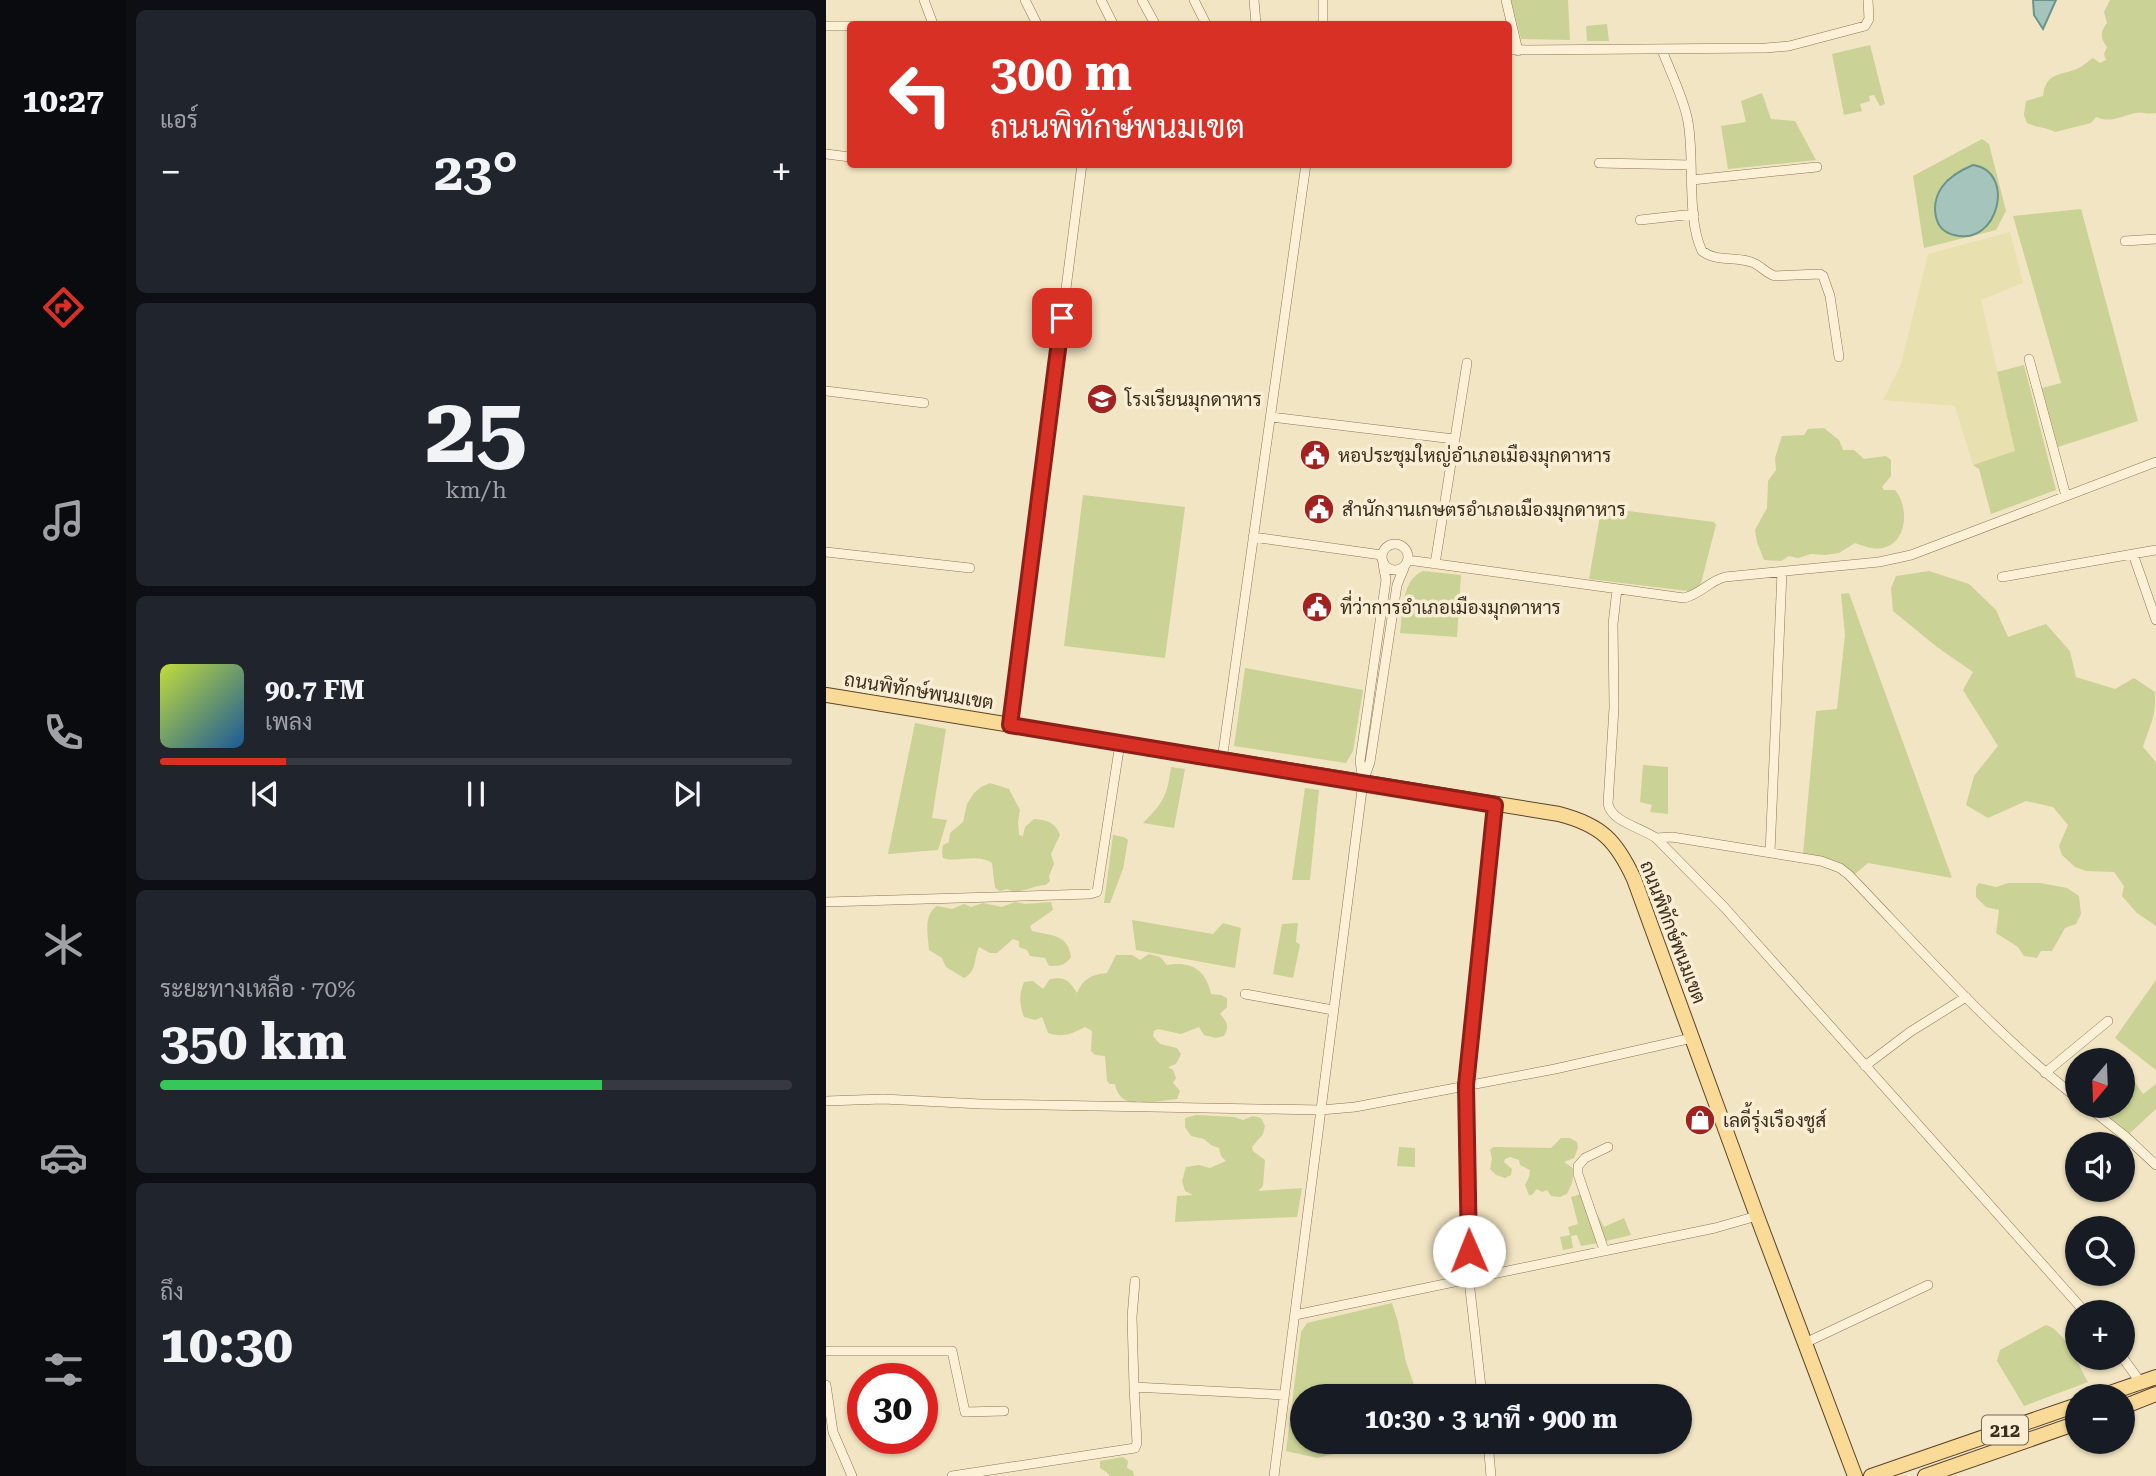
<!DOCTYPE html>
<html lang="th">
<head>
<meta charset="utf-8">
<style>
  :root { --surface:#171b24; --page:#20242c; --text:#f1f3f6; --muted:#9ea1a6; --line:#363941; --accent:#d93025 }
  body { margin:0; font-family:"Roboto Serif",Sarabun,serif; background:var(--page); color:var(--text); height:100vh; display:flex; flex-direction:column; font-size:26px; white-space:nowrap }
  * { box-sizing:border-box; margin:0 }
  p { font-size:23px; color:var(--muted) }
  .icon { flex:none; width:38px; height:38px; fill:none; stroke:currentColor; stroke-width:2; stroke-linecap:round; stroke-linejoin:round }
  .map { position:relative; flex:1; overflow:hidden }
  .details { display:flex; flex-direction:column; gap:10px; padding:10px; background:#0d0f14; width:700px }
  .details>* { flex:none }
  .hud { position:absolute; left:21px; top:21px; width:665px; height:147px; border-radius:7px; box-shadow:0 2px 5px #0004; background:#d93025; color:#fff; overflow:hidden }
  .needle { width:46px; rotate:199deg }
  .fabs { position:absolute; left:1239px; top:1048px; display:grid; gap:14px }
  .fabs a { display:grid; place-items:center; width:70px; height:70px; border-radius:50%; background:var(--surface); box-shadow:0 2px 5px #0004; font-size:35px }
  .speed { position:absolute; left:21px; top:1363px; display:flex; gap:14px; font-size:35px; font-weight:700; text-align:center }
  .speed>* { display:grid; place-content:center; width:91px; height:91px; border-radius:50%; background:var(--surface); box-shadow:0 2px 5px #0004; line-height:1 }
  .speed .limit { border:10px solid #d22; background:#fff; color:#111 }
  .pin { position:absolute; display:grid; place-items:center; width:60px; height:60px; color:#fff; margin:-30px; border-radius:14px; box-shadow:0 4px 10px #0006 }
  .me { position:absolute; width:77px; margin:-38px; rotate:359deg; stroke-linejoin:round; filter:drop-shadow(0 0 5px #0008) }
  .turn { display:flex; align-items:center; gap:24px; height:147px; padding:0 28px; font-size:32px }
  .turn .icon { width:91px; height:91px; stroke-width:2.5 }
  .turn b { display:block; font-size:49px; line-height:60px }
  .big { font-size:52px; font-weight:700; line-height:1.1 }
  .details .widget { flex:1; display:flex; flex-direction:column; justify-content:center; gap:10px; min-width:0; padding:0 24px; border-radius:10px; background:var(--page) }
  .details .dial { align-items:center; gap:0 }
  .dial b { font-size:91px; line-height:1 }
  .song { display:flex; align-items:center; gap:21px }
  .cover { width:84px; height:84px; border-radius:10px; background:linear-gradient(135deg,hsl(70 70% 55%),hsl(210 70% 35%)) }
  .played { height:7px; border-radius:4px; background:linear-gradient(90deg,var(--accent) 20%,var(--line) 20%) }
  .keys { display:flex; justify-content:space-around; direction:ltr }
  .heat { display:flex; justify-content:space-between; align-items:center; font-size:38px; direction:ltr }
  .charge { height:10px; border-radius:5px; background:linear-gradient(90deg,#34c759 70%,var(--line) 0) }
  .trip { position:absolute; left:464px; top:1384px; width:402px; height:70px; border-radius:35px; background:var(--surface); box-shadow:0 2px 5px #0004; font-weight:700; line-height:70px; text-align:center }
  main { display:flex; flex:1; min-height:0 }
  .tab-bar { display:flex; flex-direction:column; width:126px; justify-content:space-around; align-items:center; background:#090b0e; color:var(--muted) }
  .tab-bar .icon { width:49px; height:49px }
  .tab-bar .on { color:var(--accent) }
  .tab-bar b { font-size:32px; color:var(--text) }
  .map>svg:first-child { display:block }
  .farmland { fill:#e9e0af }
  .green { fill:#cad295; fill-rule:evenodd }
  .water { fill:#a5c5bc; stroke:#6b948a; stroke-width:2 }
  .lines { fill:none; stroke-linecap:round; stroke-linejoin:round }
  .street-casing { stroke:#8e7557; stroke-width:10 }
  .primary-casing { stroke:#5c432c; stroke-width:16 }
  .street { stroke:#fcf1d7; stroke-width:9 }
  .primary { stroke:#f9db97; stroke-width:14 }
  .route-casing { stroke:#8d1f18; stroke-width:18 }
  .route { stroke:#d93025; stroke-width:12 }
  .labels { text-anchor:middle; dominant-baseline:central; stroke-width:7; stroke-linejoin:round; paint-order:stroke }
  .shield { fill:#f9eed3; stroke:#756754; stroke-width:2 }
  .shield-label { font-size:18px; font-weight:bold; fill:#3d2d1d }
  .poi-label { font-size:19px; fill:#3d2d1d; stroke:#f9eed3; text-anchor:start }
  .street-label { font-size:19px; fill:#3d2d1d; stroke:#f9eed3 }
</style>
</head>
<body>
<main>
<nav class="tab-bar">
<b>10:27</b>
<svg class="icon on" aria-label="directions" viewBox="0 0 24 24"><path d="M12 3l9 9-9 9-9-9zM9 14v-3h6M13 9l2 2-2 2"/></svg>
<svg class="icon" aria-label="music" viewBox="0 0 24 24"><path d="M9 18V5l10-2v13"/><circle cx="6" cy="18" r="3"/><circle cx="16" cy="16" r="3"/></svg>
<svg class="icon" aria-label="phone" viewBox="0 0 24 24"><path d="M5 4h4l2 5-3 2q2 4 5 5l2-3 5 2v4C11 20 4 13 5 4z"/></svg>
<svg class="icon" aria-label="climate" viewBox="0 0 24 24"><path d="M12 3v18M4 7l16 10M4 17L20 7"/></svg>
<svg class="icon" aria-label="car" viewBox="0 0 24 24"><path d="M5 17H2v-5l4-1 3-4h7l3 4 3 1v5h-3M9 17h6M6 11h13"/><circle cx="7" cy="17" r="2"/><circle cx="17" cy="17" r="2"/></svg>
<svg class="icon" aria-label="filters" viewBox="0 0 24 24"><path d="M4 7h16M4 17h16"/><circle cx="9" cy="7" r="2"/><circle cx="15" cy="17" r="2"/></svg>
</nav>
<section class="details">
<div class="widget"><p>แอร์</p>
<div class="heat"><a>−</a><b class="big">23°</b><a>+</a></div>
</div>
<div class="widget dial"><b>25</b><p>km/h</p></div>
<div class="widget">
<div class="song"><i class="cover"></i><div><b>90.7 FM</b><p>เพลง</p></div></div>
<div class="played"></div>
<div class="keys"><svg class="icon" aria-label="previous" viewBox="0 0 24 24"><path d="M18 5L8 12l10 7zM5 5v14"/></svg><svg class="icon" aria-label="pause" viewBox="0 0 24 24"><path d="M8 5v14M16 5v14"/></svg><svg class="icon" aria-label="next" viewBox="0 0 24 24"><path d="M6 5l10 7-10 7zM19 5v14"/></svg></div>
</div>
<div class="widget"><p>ระยะทางเหลือ · 70%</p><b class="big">350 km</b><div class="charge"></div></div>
<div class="widget"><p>ถึง</p><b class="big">10:30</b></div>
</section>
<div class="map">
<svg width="1330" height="1476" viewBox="0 0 1330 1476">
  <rect width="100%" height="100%" fill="#f2e5c3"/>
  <path class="farmland" d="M1184,232L1197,283L1155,300L1190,452L1147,465L1129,406L1057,400L1075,364L1102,254Z"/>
  <path class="green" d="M685,0H742L744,40L695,39Z
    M1284,0H1330V113C1322,115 1314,111 1306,114C1293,117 1284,123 1270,117L1265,123L1229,132C1219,127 1211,128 1201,123L1198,115L1200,101L1217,96C1220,74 1230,76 1248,70C1255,68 1261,62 1267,58L1274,63L1280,60L1278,54L1281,47C1274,38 1274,32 1281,23L1278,12Z
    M781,24L783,41H761L760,26Z
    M1044,45L1059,104L1054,106L1048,95L1043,96L1044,101L1034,104L1036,111L1018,115L1006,54Z
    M936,93L945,119L969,121L990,160L902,169L895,126L920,122L915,101Z
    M1156,139L1163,144L1180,211L1170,230L1098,248L1087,176ZM1146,165C1158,167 1164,172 1170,182L1115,188L1125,178Z
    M1255,209L1312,421L1232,447L1216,388L1235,383L1187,216Z
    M1198,365L1230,490L1165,514L1153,469L1147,465L1189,451L1171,372Z
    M998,428L1013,440L1017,450H1028L1038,459L1060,456L1065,460V476L1056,487L1058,490H1069C1083,506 1082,542 1057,548C1047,550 1038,546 1029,543L1013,553L999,555L985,554L972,558L963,556L955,561L938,560L931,542L929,530L941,508L942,481L950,470L949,458L956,436L978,435L982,429Z
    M257,495L359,507L339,658L238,646Z
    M779,508L888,522L890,525L875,583L867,590L862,591L763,579L775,510Z
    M597,571L635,575L631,637L574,633C577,612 575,580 597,571Z
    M1103,571L1143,584L1170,610L1182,637L1220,624L1244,651L1250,677L1289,689L1308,678L1329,692C1330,719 1324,724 1317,747L1330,762V926L1311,913L1296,896L1298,886L1288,872L1260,871L1249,867L1236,855L1233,846L1242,825L1227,807L1200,801L1162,818L1140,805L1148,776L1172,746L1137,690L1147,672L1111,647L1067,611L1065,588L1070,576Z
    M1023,593L1126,878L1042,863L1029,874C1015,860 997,856 977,854L990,711L1011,709L1019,635L1015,594Z
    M419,668L537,690L527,751L520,763L408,746Z
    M89,723L120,729L106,818L121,820L112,850L62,854Z
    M817,765L842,767V814L824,812L826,805L814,802Z
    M345,767L359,769L348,828L317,823C338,802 341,796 345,767Z
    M164,783L183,789L194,810L192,822L193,835L197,836L199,827L208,819C221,820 229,822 234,835L225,854L228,864L223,876L224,881L220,885C206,885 194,896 181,889L174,891L169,888L166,863C150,853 134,863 117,858L116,852L117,845L123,842L124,833L137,822L141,804L148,793L155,787Z
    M479,788L493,790L484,880H466Z
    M287,835L298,837L302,840L297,869L284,903H278Z
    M1153,883L1170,887L1183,883H1214L1241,888L1253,896L1255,914L1250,924L1239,928L1226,951H1215L1211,958L1198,956L1192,947L1170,933L1173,910L1160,907L1150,897V887Z
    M189,902L199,904L225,902L227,910L204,926L206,931C226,936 242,934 245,957C239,966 233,966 223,966L219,958L204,956L201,950L193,947V941L187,939L171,953H164L153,947C147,960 152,970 138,978L120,967L116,958L103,950C102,935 97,915 111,906L126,909L138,904L145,907L157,903L176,907Z
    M306,920L387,934L397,923L415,928L409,968L310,950Z
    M472,923L470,942L474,945L467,978L447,974L456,924Z
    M323,954L334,957L341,965C365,961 380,970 385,994L395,995L401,998V1007L394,1014C401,1022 404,1026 398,1036L390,1038L378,1035L373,1027L355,1034L332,1029L328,1031L327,1036L334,1044L351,1048L355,1054L350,1064L342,1067L347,1070L350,1078L347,1083L354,1091L351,1099L319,1103L313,1101C300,1105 291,1096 289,1084H284L281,1081L279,1056L269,1055L265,1051L266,1031L259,1027C245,1034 237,1038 222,1033L216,1017L209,1020L198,1017C193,1004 193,994 198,982L207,981L217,989L224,979C239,976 244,981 251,993C258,978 265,975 281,973L290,955H306L314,960Z
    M1330,980V1070L1289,1038Z
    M1306,1078L1317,1094L1330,1084V1109L1304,1133L1270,1106H1297V1083Z
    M370,1115L408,1117L417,1120L427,1116L435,1118L439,1126L437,1134L426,1147L427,1151L439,1160L437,1186L432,1191L476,1188L471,1217L349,1222L351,1196L367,1195L359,1191L356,1181L360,1167L373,1165L384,1168L400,1161L395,1156L393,1148L385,1145L378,1139L365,1136L359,1127V1118Z
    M735,1138H744L751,1142L752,1148L748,1158L738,1162L748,1169L746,1183L741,1194L734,1197L725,1196L721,1190L716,1192L711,1189L706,1195H703L699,1185L703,1177L704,1170L694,1165L693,1160L684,1157L679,1159L678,1162L686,1169L685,1175L679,1178L670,1175L664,1169L666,1159L664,1150L667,1147L725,1148Z
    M573,1147L589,1148V1167L571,1166Z
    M755,1194L772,1243L755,1246L751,1235L745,1236L747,1248L737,1250L734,1237L744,1235L742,1227L752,1224L745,1197Z
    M768,1208L778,1227L798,1218L805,1235L780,1241Z
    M566,1303L572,1322L580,1362L592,1396H476V1442H558L491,1458L460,1451L475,1332L481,1323Z
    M1220,1325C1239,1330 1252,1365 1262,1382L1198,1406L1171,1361L1174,1350Z
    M297,1457L302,1461L301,1468L307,1471L308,1476H283V1474L274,1468V1461Z"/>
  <path class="water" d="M1207,0H1230L1217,29L1208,15Z
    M1147,165C1190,171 1173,247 1128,235C1106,230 1105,203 1116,187C1123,177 1135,170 1147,165Z"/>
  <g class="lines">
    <g class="street-casing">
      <path id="street" d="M98,0L107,24
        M199,0L211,24
        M275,0L287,24
        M316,0L329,24
        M368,0L380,24
        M428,0L430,24
        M680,0L692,51
        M497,24V0
        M0,26H24
        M682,50L940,48L963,46L1039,26L1043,19L1042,0
        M836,50C844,71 859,101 862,122C869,159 860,218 876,251C890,262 909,256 925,262C935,265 939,273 949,276L994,274L997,276L1004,296L1013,357
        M0,154L24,157
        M773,163L865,165
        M866,180L991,167
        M814,220L868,214
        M1299,241L1330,239
        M1203,359L1240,496
        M0,391L98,403
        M445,417L628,439
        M427,537L556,555
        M556 557a13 13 0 1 1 26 0a13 13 0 1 1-26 0Z
        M0,552L144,568
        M1307,554L1330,620
        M582,560L858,598C875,594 883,581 899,577L1053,562L1085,555L1330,462
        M609,564L641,363
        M1176,577L1330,550
        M791,589L787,624L788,708L782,804C786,822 814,827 830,838L899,908L1259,1312
        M184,725L256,164
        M396,760L480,164
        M537,781L534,761L560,580L557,564
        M830,838L846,837L995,861L1014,868L1023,875C1096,951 1168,1033 1251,1098
        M944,853L956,572
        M0,902L264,894L271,892L294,743
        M419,994L507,1010
        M1039,1066L1084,1032L1140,997
        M1219,1073L1282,1021
        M0,1101L57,1099L155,1104L495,1110L529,1107L729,1069L866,1038
        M1261,1106L1299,1136L1330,1165
        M778,1250L752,1174V1166L759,1158L782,1147
        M309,1281L306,1317L308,1387L458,1395
        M469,1315L889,1228L931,1216
        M979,1343L1102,1285
        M0,1351H126L139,1412L178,1411
        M1297,1358L1315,1383
        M0,1385L7,1432L26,1476
        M656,1396L644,1289L640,1085L669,805
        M662,1442L665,1476
        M126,1476L309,1448L311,1443L308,1387
        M448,1476L537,782L544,762L571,585L578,568"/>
    </g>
    <g class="primary-casing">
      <path id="primary" d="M0,695L733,814C775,825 790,840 808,879L931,1216L1029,1476
        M1275,1396L1330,1377
        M1297,1407L1330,1394
        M1045,1476L1251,1405
        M1099,1476L1251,1423"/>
    </g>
    <use href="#street" class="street"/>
    <use href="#primary" class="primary"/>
  </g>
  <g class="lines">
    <g class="route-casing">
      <path id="route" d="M236,318L184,725L669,805L640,1085L643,1251"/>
    </g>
    <use href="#route" class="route"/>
  </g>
  <defs>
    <g id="school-disc" transform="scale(1.575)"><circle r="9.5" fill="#a32221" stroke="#f9eed3"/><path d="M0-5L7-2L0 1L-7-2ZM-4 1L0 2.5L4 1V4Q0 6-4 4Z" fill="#fff"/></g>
    <g id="civic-disc" transform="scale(1.575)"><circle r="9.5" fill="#a32221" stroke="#f9eed3"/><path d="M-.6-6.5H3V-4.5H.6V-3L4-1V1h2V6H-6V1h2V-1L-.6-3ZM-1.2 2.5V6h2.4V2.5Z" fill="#fff"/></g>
    <g id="shop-disc" transform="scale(1.575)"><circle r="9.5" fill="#a32221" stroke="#f9eed3"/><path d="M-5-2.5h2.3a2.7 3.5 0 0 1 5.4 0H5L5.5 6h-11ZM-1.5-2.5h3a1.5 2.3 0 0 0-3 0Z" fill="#fff"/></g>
  </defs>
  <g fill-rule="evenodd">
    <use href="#school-disc" x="276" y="399"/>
    <use href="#civic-disc" x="489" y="455"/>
    <use href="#civic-disc" x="493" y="509"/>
    <use href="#civic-disc" x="491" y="607"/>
    <use href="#shop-disc" x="874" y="1120"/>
  </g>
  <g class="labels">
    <rect class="shield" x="1156" y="1415.5" width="46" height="29" rx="5"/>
    <g class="shield-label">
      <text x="1179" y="1430">212</text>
    </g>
    <g class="poi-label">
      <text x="299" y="399">โรงเรียนมุกดาหาร</text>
      <text x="512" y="455">หอประชุมใหญ่อำเภอเมืองมุกดาหาร</text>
      <text x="516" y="509">สำนักงานเกษตรอำเภอเมืองมุกดาหาร</text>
      <text x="514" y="607">ที่ว่าการอำเภอเมืองมุกดาหาร</text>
      <text x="897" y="1120">เลดี้รุ่งเรืองชูส์</text>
    </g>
    <g class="street-label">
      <text transform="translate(93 691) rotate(9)">ถนนพิทักษ์พนมเขต</text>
      <text transform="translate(847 932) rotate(69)">ถนนพิทักษ์พนมเขต</text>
    </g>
  </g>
</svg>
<div class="fabs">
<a><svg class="needle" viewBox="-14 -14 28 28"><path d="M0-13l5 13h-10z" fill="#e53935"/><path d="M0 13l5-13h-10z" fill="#9ea1a6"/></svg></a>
<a><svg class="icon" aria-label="sound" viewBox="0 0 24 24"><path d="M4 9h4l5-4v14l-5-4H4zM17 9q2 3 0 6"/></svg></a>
<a><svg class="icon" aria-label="search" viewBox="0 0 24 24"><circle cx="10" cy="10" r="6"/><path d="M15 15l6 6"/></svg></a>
<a>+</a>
<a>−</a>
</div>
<div class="speed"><div class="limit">30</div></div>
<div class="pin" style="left:236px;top:318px;background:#d93025"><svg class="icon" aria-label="arrive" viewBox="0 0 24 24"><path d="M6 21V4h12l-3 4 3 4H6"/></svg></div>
<svg class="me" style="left:643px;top:1251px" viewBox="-20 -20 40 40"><circle r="19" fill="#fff"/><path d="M0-13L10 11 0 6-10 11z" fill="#d93025"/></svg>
<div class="trip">10:30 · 3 นาที · 900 m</div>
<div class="hud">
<div class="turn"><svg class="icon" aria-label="left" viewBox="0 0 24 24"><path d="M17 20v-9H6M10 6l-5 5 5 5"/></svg><div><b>300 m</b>ถนนพิทักษ์พนมเขต</div></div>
</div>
</div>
</main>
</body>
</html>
